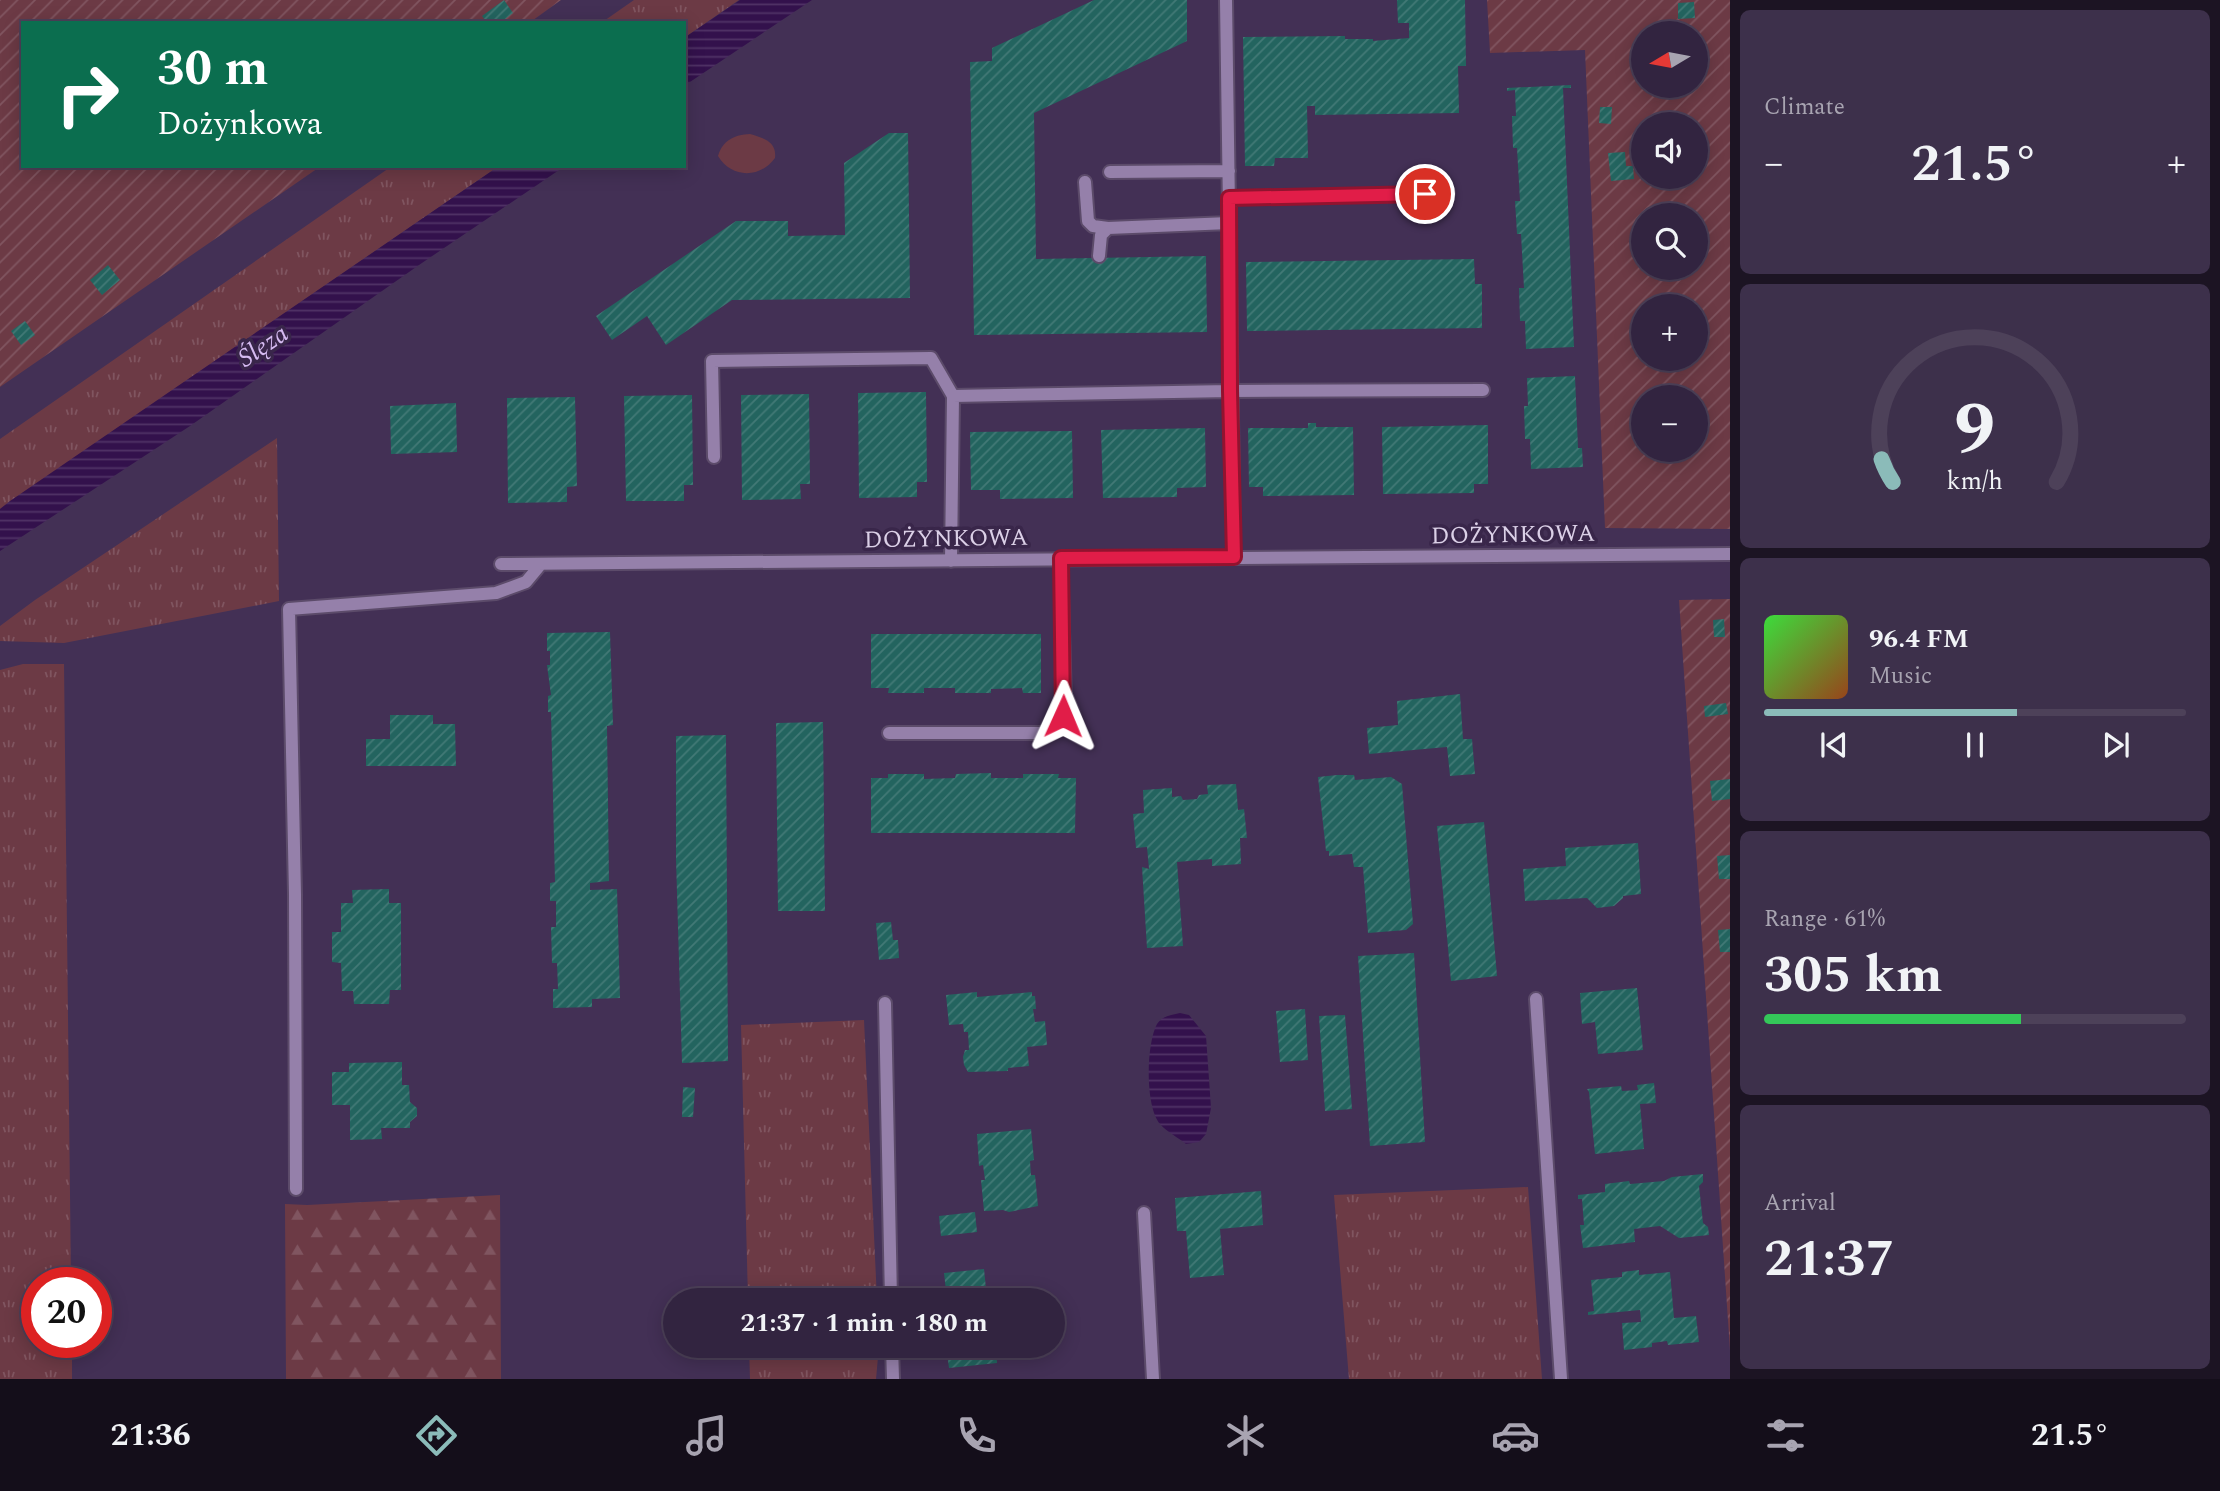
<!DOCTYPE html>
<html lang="en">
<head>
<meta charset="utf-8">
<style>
  :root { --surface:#322440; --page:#3d304b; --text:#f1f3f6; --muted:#a8a4b1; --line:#4d4159; --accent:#8bbbb9 }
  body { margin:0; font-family:Spectral,serif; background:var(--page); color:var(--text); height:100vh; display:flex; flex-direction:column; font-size:26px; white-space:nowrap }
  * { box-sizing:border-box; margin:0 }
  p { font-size:23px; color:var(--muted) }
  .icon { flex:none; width:38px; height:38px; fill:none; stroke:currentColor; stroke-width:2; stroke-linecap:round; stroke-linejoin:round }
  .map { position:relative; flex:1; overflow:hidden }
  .details { display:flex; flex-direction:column; gap:10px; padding:10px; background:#1c1423; width:490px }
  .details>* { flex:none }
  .hud { position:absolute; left:21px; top:21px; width:665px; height:147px; border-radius:0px; box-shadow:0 4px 18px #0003,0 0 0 2px var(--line); background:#0b6e4f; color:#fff; overflow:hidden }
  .needle { width:46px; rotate:260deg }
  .fabs { position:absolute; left:1631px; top:21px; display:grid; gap:14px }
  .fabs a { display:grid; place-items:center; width:77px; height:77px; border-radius:50%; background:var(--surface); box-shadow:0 4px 18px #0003,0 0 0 2px var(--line); font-size:35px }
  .speed { position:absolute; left:21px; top:1267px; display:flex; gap:14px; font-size:35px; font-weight:700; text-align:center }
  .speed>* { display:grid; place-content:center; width:91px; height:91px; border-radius:50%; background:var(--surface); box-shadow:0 4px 18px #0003,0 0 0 2px var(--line); line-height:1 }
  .speed .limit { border:10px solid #d22; background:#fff; color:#111 }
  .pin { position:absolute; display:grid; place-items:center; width:60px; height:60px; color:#fff; margin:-30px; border:4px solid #fff; border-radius:50%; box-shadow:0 2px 7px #0007 }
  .me { position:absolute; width:77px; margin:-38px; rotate:1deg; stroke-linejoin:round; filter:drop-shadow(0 0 5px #0008) }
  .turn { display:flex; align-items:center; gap:24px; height:147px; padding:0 21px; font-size:32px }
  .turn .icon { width:91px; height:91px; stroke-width:2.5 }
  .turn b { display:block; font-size:49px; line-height:60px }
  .big { font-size:52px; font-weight:700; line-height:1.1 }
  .details .widget { flex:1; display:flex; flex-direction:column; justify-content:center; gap:10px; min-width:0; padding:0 24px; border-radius:10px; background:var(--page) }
  .details .dial { align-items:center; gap:0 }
  .dial svg { height:182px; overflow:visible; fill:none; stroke:var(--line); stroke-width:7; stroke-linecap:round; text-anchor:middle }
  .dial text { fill:var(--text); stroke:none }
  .song { display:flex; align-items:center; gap:21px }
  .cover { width:84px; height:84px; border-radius:10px; background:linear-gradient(135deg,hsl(120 70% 55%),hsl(20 70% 35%)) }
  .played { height:7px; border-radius:4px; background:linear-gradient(90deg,var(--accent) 60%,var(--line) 60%) }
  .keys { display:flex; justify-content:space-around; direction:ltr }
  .heat { display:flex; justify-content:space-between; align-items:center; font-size:38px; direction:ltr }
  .charge { height:10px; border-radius:5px; background:linear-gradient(90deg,#34c759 61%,var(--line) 0) }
  .trip { position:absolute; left:663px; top:1288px; width:402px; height:70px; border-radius:35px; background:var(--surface); box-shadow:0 4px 18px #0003,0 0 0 2px var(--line); font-weight:700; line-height:70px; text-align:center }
  .dock { display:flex; height:112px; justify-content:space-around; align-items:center; background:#140e1a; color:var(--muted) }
  .dock .icon { width:49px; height:49px }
  .dock .on { color:var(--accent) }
  .dock b { font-size:32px; color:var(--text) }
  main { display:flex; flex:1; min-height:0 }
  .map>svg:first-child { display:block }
  .grass { fill:url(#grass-tufts) }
  .forest { fill:url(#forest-firs) }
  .park { fill:#6c3a45 }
  .garden { fill:url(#garden-furrows); fill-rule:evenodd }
  .water { fill:url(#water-rules) }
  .building { fill:url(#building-hatch) }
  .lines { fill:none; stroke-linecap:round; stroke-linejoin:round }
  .minor-casing { stroke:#5c4b6a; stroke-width:16 }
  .minor { stroke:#9580aa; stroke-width:12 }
  .route-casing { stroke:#92132f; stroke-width:18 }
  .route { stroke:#e11d48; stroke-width:12 }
  .labels { text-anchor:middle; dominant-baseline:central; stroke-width:7; stroke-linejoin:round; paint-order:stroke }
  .street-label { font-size:24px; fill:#dbd0e7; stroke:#39264a }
  .water-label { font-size:26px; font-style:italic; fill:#d6bbf2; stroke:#39264a }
</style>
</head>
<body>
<main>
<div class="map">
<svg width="1730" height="1379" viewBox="0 0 1730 1379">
  <defs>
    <pattern id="grass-tufts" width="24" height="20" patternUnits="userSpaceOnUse" patternTransform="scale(1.75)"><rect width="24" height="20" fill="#6c3a45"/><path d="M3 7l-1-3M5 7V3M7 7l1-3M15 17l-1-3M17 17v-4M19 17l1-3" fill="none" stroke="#805560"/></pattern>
    <pattern id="forest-firs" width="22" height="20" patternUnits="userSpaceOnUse" patternTransform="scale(1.75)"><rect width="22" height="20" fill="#6c3a45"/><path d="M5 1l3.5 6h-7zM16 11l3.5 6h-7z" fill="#805560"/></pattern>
    <pattern id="garden-furrows" width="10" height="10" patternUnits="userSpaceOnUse" patternTransform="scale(1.75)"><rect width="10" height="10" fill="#6c3a45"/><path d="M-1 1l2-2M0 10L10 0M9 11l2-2" fill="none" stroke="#805560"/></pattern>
    <pattern id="water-rules" width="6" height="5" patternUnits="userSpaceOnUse" patternTransform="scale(1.75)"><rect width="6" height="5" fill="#33114c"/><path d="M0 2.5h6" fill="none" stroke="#503366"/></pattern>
    <pattern id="building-hatch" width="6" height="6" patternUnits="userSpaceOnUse" patternTransform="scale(1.75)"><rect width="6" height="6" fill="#23645f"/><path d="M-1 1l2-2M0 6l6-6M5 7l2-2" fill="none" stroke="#427976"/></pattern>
  </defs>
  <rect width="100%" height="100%" fill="#433055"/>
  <path class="grass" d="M634,0H739L684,38V23H601Z
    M392,166H499L0,509V439Z
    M277,438L279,601L64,643L0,641V626L35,600Z
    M23,664H64L71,1283H37V1342H72V1379H0V670Z
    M864,1020L877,1300H748L741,1025Z
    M1528,1187L1542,1379H1349L1334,1195Z
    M749,1346H879L876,1379H750Z"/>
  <path class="forest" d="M500,1195L501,1379H286L285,1204L307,1205Z"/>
  <path class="park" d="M750,134C763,138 777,141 775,158C760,179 731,178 718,156C723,140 734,135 750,134Z"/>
  <path class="garden" d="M0,0H561L529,23H23V166H321L0,387Z
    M1487,0H1730V529L1605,528L1585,50L1490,53ZM1643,33H1696V86H1643ZM1643,124H1696V177H1643ZM1643,215H1696V268H1643ZM1643,306H1696V359H1643ZM1643,397H1696V450H1643Z
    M1730,599V1350L1679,600Z"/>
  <path class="water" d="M740,0H812L684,86V38Z
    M499,166H565L419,265L190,426L0,551V509L10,501Z
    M1180,1013L1189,1015L1206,1036L1211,1108L1206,1134L1199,1142L1186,1144C1179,1138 1167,1132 1160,1124C1145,1107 1146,1044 1157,1024C1162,1016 1171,1015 1180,1013Z"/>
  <path class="building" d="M504,0L513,13L500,23H487L482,16Z
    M1094,0H1187V41L1034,113L1036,259L1206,256L1207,332L974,335L970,62L992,61V48Z
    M1397,0H1465L1466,66H1458L1459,113L1315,115V106H1307L1308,158H1275L1274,166H1245L1243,37L1345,36V39H1373V41L1409,38V23H1398Z
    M1694,2L1695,18L1678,19V3Z
    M1571,85V88H1563L1574,347L1526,349L1525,321H1520L1519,288H1524L1521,234H1517L1515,201H1520L1517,148H1513L1512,116H1516L1515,90L1507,91V88Z
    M1600,107H1612L1611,124L1599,123Z
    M889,133H908L910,298L732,300L666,345L647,316L612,340L596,316L736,221H788V236L845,235L844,163Z
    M1625,152L1626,166H1633L1634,179L1611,181L1608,153Z
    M1474,259L1475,284H1482V328L1247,331L1246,262Z
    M108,265L120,280L102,295L90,280Z
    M25,321L35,335L21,345L11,331Z
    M1575,376L1578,448H1582L1583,467L1531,469L1530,439H1525L1524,406H1528L1527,378Z
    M926,392L927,482H917V497L859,498L858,393Z
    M809,394L810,484H800L801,499L742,500L741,395Z
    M692,395L693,485H684V501H626L624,396Z
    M575,397L577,486L567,487V502L508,503L507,398Z
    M456,403L457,452L391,454L390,406Z
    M1308,423H1316V427H1353L1354,495L1263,496V487H1249L1248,428H1308Z
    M1488,425V484H1474V493L1383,494L1382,427Z
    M1205,428L1206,487L1177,488V497L1103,498L1101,430Z
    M1072,431L1073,498L1000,499V490H971L970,432Z
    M1724,619L1725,637H1714L1713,620Z
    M610,632L613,725L607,726L609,881L590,883V890L617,889L620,998L592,999V1007L553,1008V989H558L557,963H552L551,927H556V901H550V883L555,882L551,712H548V696L551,695L547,665H550V651H547V633Z
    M871,634H1041V693H1023L1022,688L991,689V693H955V688H924V693H888L889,688H871Z
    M1460,694L1463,739H1472L1475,774L1450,776L1447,747L1369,754L1367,728L1398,725L1397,701Z
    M1726,703L1728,714L1705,717L1704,706Z
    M390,715H433V724H455L456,766H366V739H390Z
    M823,722L825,911H778L776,723Z
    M726,735L728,1061L682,1063L676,859V736Z
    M991,773V778H1023V774H1059L1058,778H1076L1075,833H871V778H888V774H924V779L955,778L956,774Z
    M1337,775H1354L1355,780L1391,777L1402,784L1413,924L1406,930L1368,933L1363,867H1354L1352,854L1329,856V851H1326L1318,777Z
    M1730,779V799L1712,801L1710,781Z
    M1236,784L1238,810L1244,809L1247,838H1240L1241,864L1212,866V859L1177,862L1183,946L1147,948L1142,867L1149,869L1147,847L1136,848L1133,814L1144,813L1143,790L1172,788V797L1181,796L1183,800L1197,799L1199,795L1208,794L1207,785Z
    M1484,822L1497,976L1451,981L1437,826Z
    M1638,843L1641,894L1623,896V898L1614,906L1597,908L1587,898L1525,901L1523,869L1566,866L1565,848Z
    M1730,855V879H1719L1717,856Z
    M389,889V903H401V990H390L389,1004H354L353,991H342L341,963L332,962V932H341V903H353L352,890Z
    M891,922L893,940H898L899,958L879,960L876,923Z
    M1730,929V952H1720L1718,930Z
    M1414,953L1425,1142L1370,1146L1358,956Z
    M1637,988L1643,1050L1598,1054L1595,1022L1582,1024L1580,993Z
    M977,992V997L1032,992V996H1035L1036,1009H1033L1035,1022L1045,1021L1047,1045L1027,1047L1029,1066L1008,1068V1071L968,1072L964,1065L963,1057L965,1050H969L968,1032H964L963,1024L949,1025L946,995Z
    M1305,1009L1308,1060L1280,1062L1276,1011Z
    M1345,1015L1352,1109L1325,1111L1319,1016Z
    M402,1062V1085H409L410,1102L417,1108V1116L410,1122V1128H381L382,1139L350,1140V1105H332V1072H349V1063Z
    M1654,1083L1656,1103L1640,1104L1644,1149L1595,1154L1589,1092L1587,1089L1621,1086L1622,1091L1638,1090L1637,1085Z
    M683,1087L695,1088L693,1117H682Z
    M1031,1129L1034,1160L1030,1161L1031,1175H1035L1038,1206L1009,1212L1003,1210L984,1211L981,1180H985L983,1165L979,1166L977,1134Z
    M1703,1174V1182L1699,1186L1703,1223L1708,1227L1709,1235L1679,1238L1660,1226L1634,1229L1635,1242L1583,1248L1580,1225H1584L1582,1199H1578V1195L1605,1192V1184L1629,1181L1630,1184L1664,1181L1672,1177Z
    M1261,1191L1263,1225L1220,1229L1224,1275L1190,1278L1186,1231H1177L1175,1198Z
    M975,1212L977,1232L941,1236L939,1216Z
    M984,1269L987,1298L991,1297V1300H947L944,1273Z
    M1639,1270V1275L1670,1272L1674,1318L1696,1316L1699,1342L1668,1345L1667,1341L1652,1343V1347L1624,1350L1622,1323L1641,1322L1640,1310L1588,1315V1312L1594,1311L1591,1280L1622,1277V1272Z
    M946,1346H996L997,1363L949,1368Z"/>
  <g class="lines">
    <g class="minor-casing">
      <path id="minor" d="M1226,0L1234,557
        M1110,172L1229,171
        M1085,182L1088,221L1093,226L1108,228
        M1229,198L1448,193
        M1099,256L1101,235L1108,228L1229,223
        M953,396L1230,391L1483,390
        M714,457L712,361L931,358L953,396L951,561
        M501,564L1730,554
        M889,733H1046L1054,731L1064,716L1065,704L1061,558
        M1536,999L1561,1379
        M885,1003L891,1300
        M296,1189L295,894L289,609L496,593L526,582L541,564
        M1144,1213L1153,1379
        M892,1346L893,1379"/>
    </g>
    <use href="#minor" class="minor"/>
  </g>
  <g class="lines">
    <g class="route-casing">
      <path id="route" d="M1063,716L1061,558L1234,557L1230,391L1229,198L1425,194"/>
    </g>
    <use href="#route" class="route"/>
  </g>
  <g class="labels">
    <g class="street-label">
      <text transform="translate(1513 535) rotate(-1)">DOŻYNKOWA</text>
      <text transform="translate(946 539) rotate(-1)">DOŻYNKOWA</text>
    </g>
    <g class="water-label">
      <text transform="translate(263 346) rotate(-34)">Ślęza</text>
    </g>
  </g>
</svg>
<div class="fabs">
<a><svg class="needle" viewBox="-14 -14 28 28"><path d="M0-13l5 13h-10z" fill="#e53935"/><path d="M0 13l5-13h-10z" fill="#a8a4b1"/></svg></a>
<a><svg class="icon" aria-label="sound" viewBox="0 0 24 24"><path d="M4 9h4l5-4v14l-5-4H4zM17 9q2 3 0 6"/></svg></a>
<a><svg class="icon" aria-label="search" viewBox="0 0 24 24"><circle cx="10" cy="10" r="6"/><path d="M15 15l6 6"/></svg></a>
<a>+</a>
<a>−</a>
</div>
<div class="speed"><div class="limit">20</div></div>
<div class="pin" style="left:1425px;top:194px;background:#d93025"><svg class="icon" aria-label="arrive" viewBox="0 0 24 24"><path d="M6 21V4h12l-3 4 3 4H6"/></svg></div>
<svg class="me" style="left:1063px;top:716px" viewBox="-20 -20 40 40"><path d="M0-17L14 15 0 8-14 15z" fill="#e11d48" stroke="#fff" stroke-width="4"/></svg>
<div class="trip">21:37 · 1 min · 180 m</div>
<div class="hud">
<div class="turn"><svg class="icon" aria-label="right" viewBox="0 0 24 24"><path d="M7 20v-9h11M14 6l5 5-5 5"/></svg><div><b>30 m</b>Dożynkowa</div></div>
</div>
</div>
<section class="details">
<div class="widget"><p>Climate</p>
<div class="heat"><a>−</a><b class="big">21.5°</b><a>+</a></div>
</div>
<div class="widget dial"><svg viewBox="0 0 100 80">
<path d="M14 69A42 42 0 1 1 86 69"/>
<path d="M14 69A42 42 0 0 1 9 59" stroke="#8bbbb9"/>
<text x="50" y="56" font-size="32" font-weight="700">9</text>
<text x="50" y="72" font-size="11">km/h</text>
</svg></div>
<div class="widget">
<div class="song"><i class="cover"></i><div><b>96.4 FM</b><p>Music</p></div></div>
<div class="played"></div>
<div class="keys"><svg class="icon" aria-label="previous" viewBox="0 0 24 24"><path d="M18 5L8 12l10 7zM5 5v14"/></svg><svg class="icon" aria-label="pause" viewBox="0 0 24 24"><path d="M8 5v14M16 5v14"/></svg><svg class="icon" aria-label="next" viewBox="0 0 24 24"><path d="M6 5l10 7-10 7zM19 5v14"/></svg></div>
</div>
<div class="widget"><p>Range · 61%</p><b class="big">305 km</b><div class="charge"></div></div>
<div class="widget"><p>Arrival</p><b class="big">21:37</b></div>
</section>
</main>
<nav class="dock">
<b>21:36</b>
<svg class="icon on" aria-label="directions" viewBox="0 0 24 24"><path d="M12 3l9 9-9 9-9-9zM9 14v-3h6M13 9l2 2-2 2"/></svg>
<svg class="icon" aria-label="music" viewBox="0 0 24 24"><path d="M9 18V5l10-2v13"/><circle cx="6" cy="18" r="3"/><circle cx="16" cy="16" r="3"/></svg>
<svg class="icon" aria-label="phone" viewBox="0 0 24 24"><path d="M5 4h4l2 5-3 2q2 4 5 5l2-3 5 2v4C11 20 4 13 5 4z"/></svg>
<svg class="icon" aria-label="climate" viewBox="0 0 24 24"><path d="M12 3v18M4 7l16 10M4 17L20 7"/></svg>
<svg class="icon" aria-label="car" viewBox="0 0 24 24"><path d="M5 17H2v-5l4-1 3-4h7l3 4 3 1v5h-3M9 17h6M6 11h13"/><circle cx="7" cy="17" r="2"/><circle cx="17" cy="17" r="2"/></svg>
<svg class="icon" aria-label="filters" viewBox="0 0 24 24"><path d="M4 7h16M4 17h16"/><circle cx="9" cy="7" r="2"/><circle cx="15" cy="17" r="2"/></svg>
<b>21.5°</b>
</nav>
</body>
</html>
